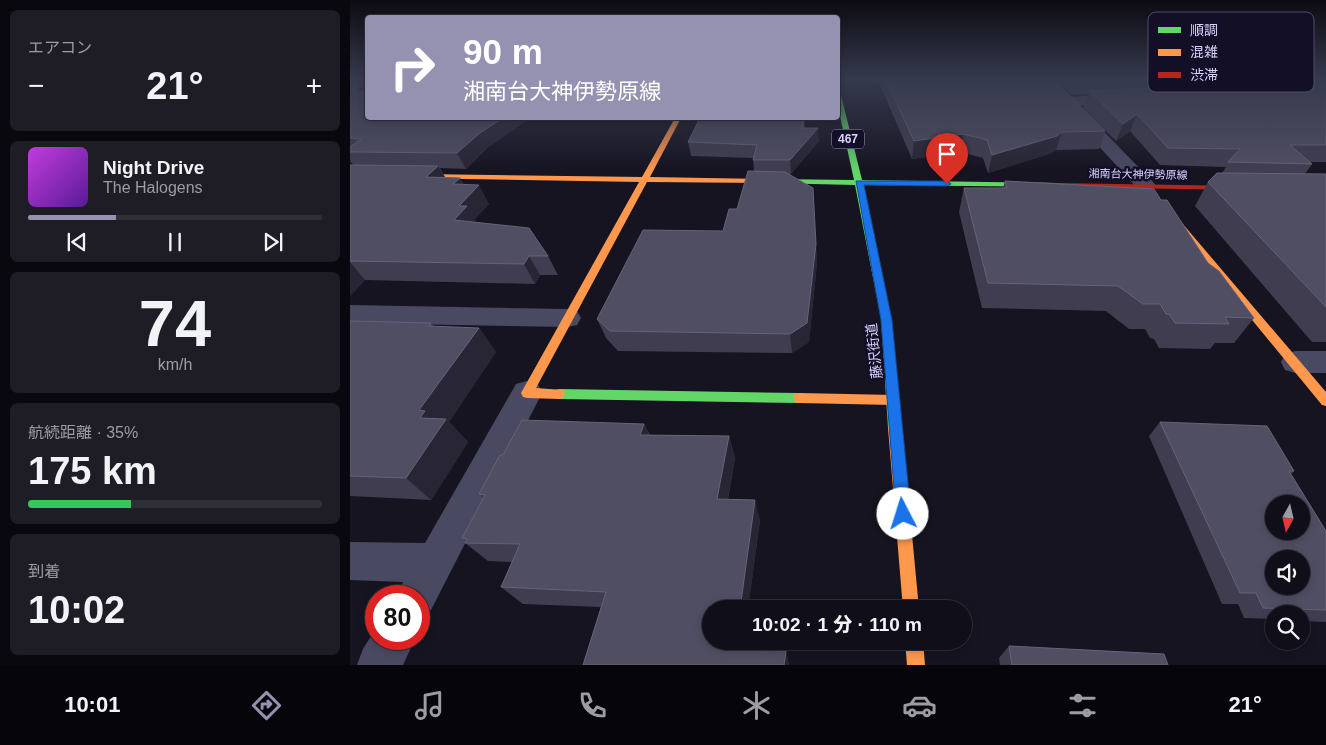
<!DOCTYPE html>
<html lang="ja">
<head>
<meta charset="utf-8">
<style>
  :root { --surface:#100f19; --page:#1e1d26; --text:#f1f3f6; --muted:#9c9ca2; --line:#302f38; --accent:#9591b1 }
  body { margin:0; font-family:Helvetica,"Noto Sans JP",sans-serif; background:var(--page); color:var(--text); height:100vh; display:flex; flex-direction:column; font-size:19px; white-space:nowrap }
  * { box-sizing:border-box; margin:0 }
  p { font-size:16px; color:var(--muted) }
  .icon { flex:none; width:28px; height:28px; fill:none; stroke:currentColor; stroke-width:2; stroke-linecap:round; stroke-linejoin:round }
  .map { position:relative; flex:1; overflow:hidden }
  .sheet { display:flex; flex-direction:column; gap:10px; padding:10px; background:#09080e; width:350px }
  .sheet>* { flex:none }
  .top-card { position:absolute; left:15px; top:15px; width:475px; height:105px; border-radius:5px; box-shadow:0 2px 8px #0003,0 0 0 1px var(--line); background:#9591b1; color:#fff; overflow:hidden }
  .needle { width:32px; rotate:188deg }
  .buttons { position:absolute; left:915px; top:495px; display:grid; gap:10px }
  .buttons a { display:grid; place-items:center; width:45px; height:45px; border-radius:50%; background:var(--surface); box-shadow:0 2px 8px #0003,0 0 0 1px var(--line); font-size:25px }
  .speed { position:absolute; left:15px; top:585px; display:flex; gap:10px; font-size:25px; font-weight:700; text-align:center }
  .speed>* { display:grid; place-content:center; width:65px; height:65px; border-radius:50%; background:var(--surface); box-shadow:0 2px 8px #0003,0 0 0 1px var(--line); line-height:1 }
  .speed .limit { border:8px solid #d22; background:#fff; color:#111 }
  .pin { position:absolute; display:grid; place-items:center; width:42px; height:42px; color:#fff; margin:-51px -21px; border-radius:50% 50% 50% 0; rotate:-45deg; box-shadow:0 0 5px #0007 }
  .pin .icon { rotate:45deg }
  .me { position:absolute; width:55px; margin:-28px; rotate:355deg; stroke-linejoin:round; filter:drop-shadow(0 0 4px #0008) }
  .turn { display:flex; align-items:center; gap:18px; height:105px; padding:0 15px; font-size:22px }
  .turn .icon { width:65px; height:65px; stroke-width:2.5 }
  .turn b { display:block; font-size:35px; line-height:42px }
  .big { font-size:38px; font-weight:800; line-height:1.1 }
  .sheet .widget { flex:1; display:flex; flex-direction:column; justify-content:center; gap:8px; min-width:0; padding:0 18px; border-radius:8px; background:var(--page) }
  .sheet .dial { align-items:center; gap:0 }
  .dial b { font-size:65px; line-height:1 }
  .song { display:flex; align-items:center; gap:15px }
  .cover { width:60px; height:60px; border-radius:8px; background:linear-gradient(135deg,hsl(290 70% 55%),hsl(270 70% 35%)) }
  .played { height:5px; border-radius:2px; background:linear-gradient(90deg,var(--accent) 30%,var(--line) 30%) }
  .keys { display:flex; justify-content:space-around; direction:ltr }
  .heat { display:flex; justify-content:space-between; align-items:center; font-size:28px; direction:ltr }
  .charge { height:8px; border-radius:4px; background:linear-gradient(90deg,#34c759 35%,var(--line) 0) }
  .trip { position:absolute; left:352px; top:600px; width:270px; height:50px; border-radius:25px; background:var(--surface); box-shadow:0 2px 8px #0003,0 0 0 1px var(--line); font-weight:800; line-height:50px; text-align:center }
  .tab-bar { display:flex; height:80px; justify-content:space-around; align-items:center; background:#06060a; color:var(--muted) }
  .tab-bar .icon { width:35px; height:35px }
  .tab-bar .active { color:var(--accent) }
  .tab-bar b { font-size:22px; color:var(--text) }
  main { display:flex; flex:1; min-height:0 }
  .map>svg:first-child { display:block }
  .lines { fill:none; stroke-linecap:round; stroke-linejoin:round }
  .street { fill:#4a4962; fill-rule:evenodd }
  .fast { fill:#63d668; fill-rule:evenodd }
  .slow { fill:#ff974d; fill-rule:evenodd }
  .jam { fill:#b3261e; fill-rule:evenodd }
  .wall { fill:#403d50 }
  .shaded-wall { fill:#282635 }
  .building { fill:#504e63; stroke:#66637b; fill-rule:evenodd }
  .route { fill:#1a73e8; stroke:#114b97 }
  .labels { text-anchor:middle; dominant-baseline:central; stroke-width:5; stroke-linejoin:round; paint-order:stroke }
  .far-street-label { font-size:11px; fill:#d9d4ff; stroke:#130f26 }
  .shield { fill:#130f26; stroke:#9e99be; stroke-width:1 }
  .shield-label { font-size:12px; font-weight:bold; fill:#d9d4ff }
  .street-label { font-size:14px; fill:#d9d4ff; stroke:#130f26 }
  .key { fill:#130f26; stroke:#4e4a67; stroke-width:1 }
  .key-label { font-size:14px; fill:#d9d4ff }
</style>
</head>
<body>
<main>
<section class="sheet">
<div class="widget"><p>エアコン</p>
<div class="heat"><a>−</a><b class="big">21°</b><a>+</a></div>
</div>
<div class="widget">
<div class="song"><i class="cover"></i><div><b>Night Drive</b><p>The Halogens</p></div></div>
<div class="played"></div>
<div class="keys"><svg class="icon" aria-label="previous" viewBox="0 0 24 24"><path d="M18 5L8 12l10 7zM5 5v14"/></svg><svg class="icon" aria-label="pause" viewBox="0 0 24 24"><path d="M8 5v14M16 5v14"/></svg><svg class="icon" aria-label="next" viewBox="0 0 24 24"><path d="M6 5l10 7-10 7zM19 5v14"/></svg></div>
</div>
<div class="widget dial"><b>74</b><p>km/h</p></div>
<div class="widget"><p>航続距離 · 35%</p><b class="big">175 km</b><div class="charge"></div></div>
<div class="widget"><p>到着</p><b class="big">10:02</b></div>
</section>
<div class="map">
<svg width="976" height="665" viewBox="0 0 976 665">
  <rect width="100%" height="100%" fill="#161421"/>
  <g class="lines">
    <path class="street" d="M7,78H18V84L0,94V82Z
      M686,78H701L720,97L773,93L779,95L781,98L779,101L773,103L729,106L803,182L806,186L803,190L796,192L789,190Z
      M0,305L218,309L227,311L231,318L227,325L218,327L0,323Z
      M945,351H976V373H945L935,370L931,362L935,354Z
      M177,381L188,384L192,393L81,610L69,616V596H47L53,582L0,580V542L75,543L166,384Z
      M26,628V639H65L53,665H7L13,649Z"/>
    <path class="fast" d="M488,93L491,95L512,180L708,183L712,185L708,187L513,185L541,319L552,428L550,432L545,434L540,432L538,428L531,319L505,185L419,183L415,181L419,179L504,180L488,107Z
      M209,389L449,393L453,394L455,398L453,402L449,403L209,399L205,398L203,394L205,390Z"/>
    <path class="slow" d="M325,118H331L300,177L419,179L423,181L419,183L297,182L186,388L213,390L215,394L213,398L209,399L177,398L173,397L171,393L289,182L0,177V173L292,177Z
      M823,215L826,216L976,392V406L972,405L820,220V216Z
      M449,393L544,395L548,396L550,400L548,404L544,405L449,403L445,402L443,398L445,394Z
      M545,422L550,424L552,428L569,609H553L538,428L540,424Z
      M555,641H573L575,665H557Z"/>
    <path class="jam" d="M705,183L893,186L897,188L893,190L708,187L704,185Z"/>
  </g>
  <path class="wall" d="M527,78H702L755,131L749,149L706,150L702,153L638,173L633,158L610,152L562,159Z
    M703,78H976V162H960L962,164L955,174H976V342H962L845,206L858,182L872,173L876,167L810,165L780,131L766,141L733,108L738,94L721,95Z
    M0,91L18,118H180L137,148L116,169L90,168L95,177L110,178L114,185L139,204L124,220L126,223L198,256L208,275H190L185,284L15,280L0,296V165H3L0,161Z
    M454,118L455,128L469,141L441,174H439L466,244L467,263L459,342L442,353L268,351L256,338L247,319L373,231L387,209L404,171L403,158L341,156L338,142Z
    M655,181L811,200L858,263L904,318L884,343H865L860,349L809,348L804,339L800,338L795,329H779L756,311L632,308L609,212L614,188H653Z
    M0,321L81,323L84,327L129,328L146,352L99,422L118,442L81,500L0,496Z
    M810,422L944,471L941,474L976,531V622L951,621V614H924V619L894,618L888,604H872L799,436Z
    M294,424L300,435L379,436L385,458L378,499L410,520L398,609H361V641H394L393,650L436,651L439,665H233L251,607L173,604L151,587L162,562L138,561L115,543L116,541L112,538L133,498L129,494L153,455Z
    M659,646L818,665H650L649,658Z"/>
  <path class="shaded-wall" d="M787,114L780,131L766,141L773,124Z
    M153,118H180L137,148L116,169L107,153L130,133Z
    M468,128L469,141L441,174L440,160Z
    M712,132L706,150L702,153L638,173L642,155Z
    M613,134L610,152L562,159L564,141Z
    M88,166L99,184L76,177Z
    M110,178L120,195L129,185L139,204L124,220L127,225L104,220L109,206L103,184Z
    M466,244L467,263L459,342L442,353L440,334Z
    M179,256L190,275L185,284L174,264Z
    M0,262L15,280L0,296Z
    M129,328L146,352L99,422L118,442L81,500L56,478L70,418L69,410Z
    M294,424L305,446L290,435Z
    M379,436L385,458L374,519L367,499Z
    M405,500L410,520L398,609H390Z
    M385,641H394L391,663L384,650Z
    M436,651L439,665H434Z"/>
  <path class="building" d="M535,78H702L755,131L712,132L707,136L642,155L637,140L613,134L564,141Z
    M724,78H750L726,79Z
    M976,79V145H940L962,164L878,162L890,149L818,148L787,114L773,124L739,91Z
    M0,91H18V118H153L130,133L107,153L0,152V147L11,139L0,138Z
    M350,118H454L452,128H468L440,160H403L407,145L338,142Z
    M0,165L88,166L76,177L110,178L103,184L129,185L109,206H117L104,220L179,228L198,256H179L174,264L0,261Z
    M398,171L435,172L463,188L466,244L457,323L440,334L260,331L247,319L293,230L373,231L379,209H387Z
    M867,173L976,174V307L858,182Z
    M655,181L804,189L811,200H817L858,263L869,271L904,318L875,317L879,324L825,323L819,314H816L810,304H793L768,286L638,283L614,188H657Z
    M0,321L81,323L79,326L129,328L69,410L75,411L70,418L96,419L56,478L0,476Z
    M172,420L294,424L290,435L379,436L367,499L405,500L390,609H361V641H385L384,650L436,651L434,665H233L256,592L151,587L170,544L115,543L117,539L112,538L135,495L129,494L150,455H153Z
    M810,422L917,426L944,471H939L976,531V610L913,608L906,593H890ZM924,504H951V531H924ZM924,559H951V586H924Z
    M659,646L814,654L818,665H662Z"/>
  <linearGradient id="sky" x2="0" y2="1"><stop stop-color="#0c0b12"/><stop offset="0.46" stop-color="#363a4e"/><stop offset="1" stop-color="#363a4e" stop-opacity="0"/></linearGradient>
  <rect width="976" height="171" fill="url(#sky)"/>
  <path class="route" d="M506,181H597L601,184L597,186L514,185L542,320L561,514L559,519L553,521L548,519L546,514L531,320Z"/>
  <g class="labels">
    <g class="far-street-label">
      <text transform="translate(788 174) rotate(1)">湘南台大神伊勢原線</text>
    </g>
    <rect class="shield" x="482" y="129.5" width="32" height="19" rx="4"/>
    <g class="shield-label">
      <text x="498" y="139">467</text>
    </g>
    <g class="street-label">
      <text transform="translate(524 351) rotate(-96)">藤沢街道</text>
    </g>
  </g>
  <rect x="798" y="12" width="166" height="80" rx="8" class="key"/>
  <rect x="808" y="27" width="23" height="6" fill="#63d668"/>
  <rect x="808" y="49" width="23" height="7" fill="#ff974d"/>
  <rect x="808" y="72" width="23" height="6" fill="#b3261e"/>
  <g class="key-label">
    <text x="840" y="35">順調</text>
    <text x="840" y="57">混雑</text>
    <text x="840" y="80">渋滞</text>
  </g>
</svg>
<div class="buttons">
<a><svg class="needle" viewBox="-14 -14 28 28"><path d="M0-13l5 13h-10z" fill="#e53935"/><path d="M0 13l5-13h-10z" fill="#9c9ca2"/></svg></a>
<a><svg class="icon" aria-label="sound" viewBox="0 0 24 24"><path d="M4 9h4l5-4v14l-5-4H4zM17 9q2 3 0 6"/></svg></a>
<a><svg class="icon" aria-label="search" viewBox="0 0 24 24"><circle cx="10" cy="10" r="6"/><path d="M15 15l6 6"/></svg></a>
</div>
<div class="speed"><div class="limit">80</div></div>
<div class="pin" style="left:597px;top:184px;background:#d93025"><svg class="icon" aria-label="arrive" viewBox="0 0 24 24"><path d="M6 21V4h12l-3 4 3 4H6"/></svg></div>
<svg class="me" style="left:553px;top:514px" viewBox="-20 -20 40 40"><circle r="19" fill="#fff"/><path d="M0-13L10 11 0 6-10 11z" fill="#1a73e8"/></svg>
<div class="trip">10:02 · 1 分 · 110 m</div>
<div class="top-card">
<div class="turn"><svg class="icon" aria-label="right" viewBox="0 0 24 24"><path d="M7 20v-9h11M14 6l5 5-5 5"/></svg><div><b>90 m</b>湘南台大神伊勢原線</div></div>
</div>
</div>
</main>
<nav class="tab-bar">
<b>10:01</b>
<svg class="icon active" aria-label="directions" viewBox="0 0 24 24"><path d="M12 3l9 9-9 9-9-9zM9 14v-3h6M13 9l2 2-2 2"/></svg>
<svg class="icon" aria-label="music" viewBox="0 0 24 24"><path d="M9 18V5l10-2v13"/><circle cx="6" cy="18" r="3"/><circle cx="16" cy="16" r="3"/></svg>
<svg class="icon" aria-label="phone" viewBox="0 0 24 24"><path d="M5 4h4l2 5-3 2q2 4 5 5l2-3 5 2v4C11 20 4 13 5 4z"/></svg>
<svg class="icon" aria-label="climate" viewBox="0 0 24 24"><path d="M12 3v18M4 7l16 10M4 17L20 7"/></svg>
<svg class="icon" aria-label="car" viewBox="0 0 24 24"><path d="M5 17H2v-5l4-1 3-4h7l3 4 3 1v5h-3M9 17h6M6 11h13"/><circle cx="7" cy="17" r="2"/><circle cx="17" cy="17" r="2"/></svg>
<svg class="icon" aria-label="filters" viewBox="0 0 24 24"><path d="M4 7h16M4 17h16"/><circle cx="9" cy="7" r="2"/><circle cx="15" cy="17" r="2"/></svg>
<b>21°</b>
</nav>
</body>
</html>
